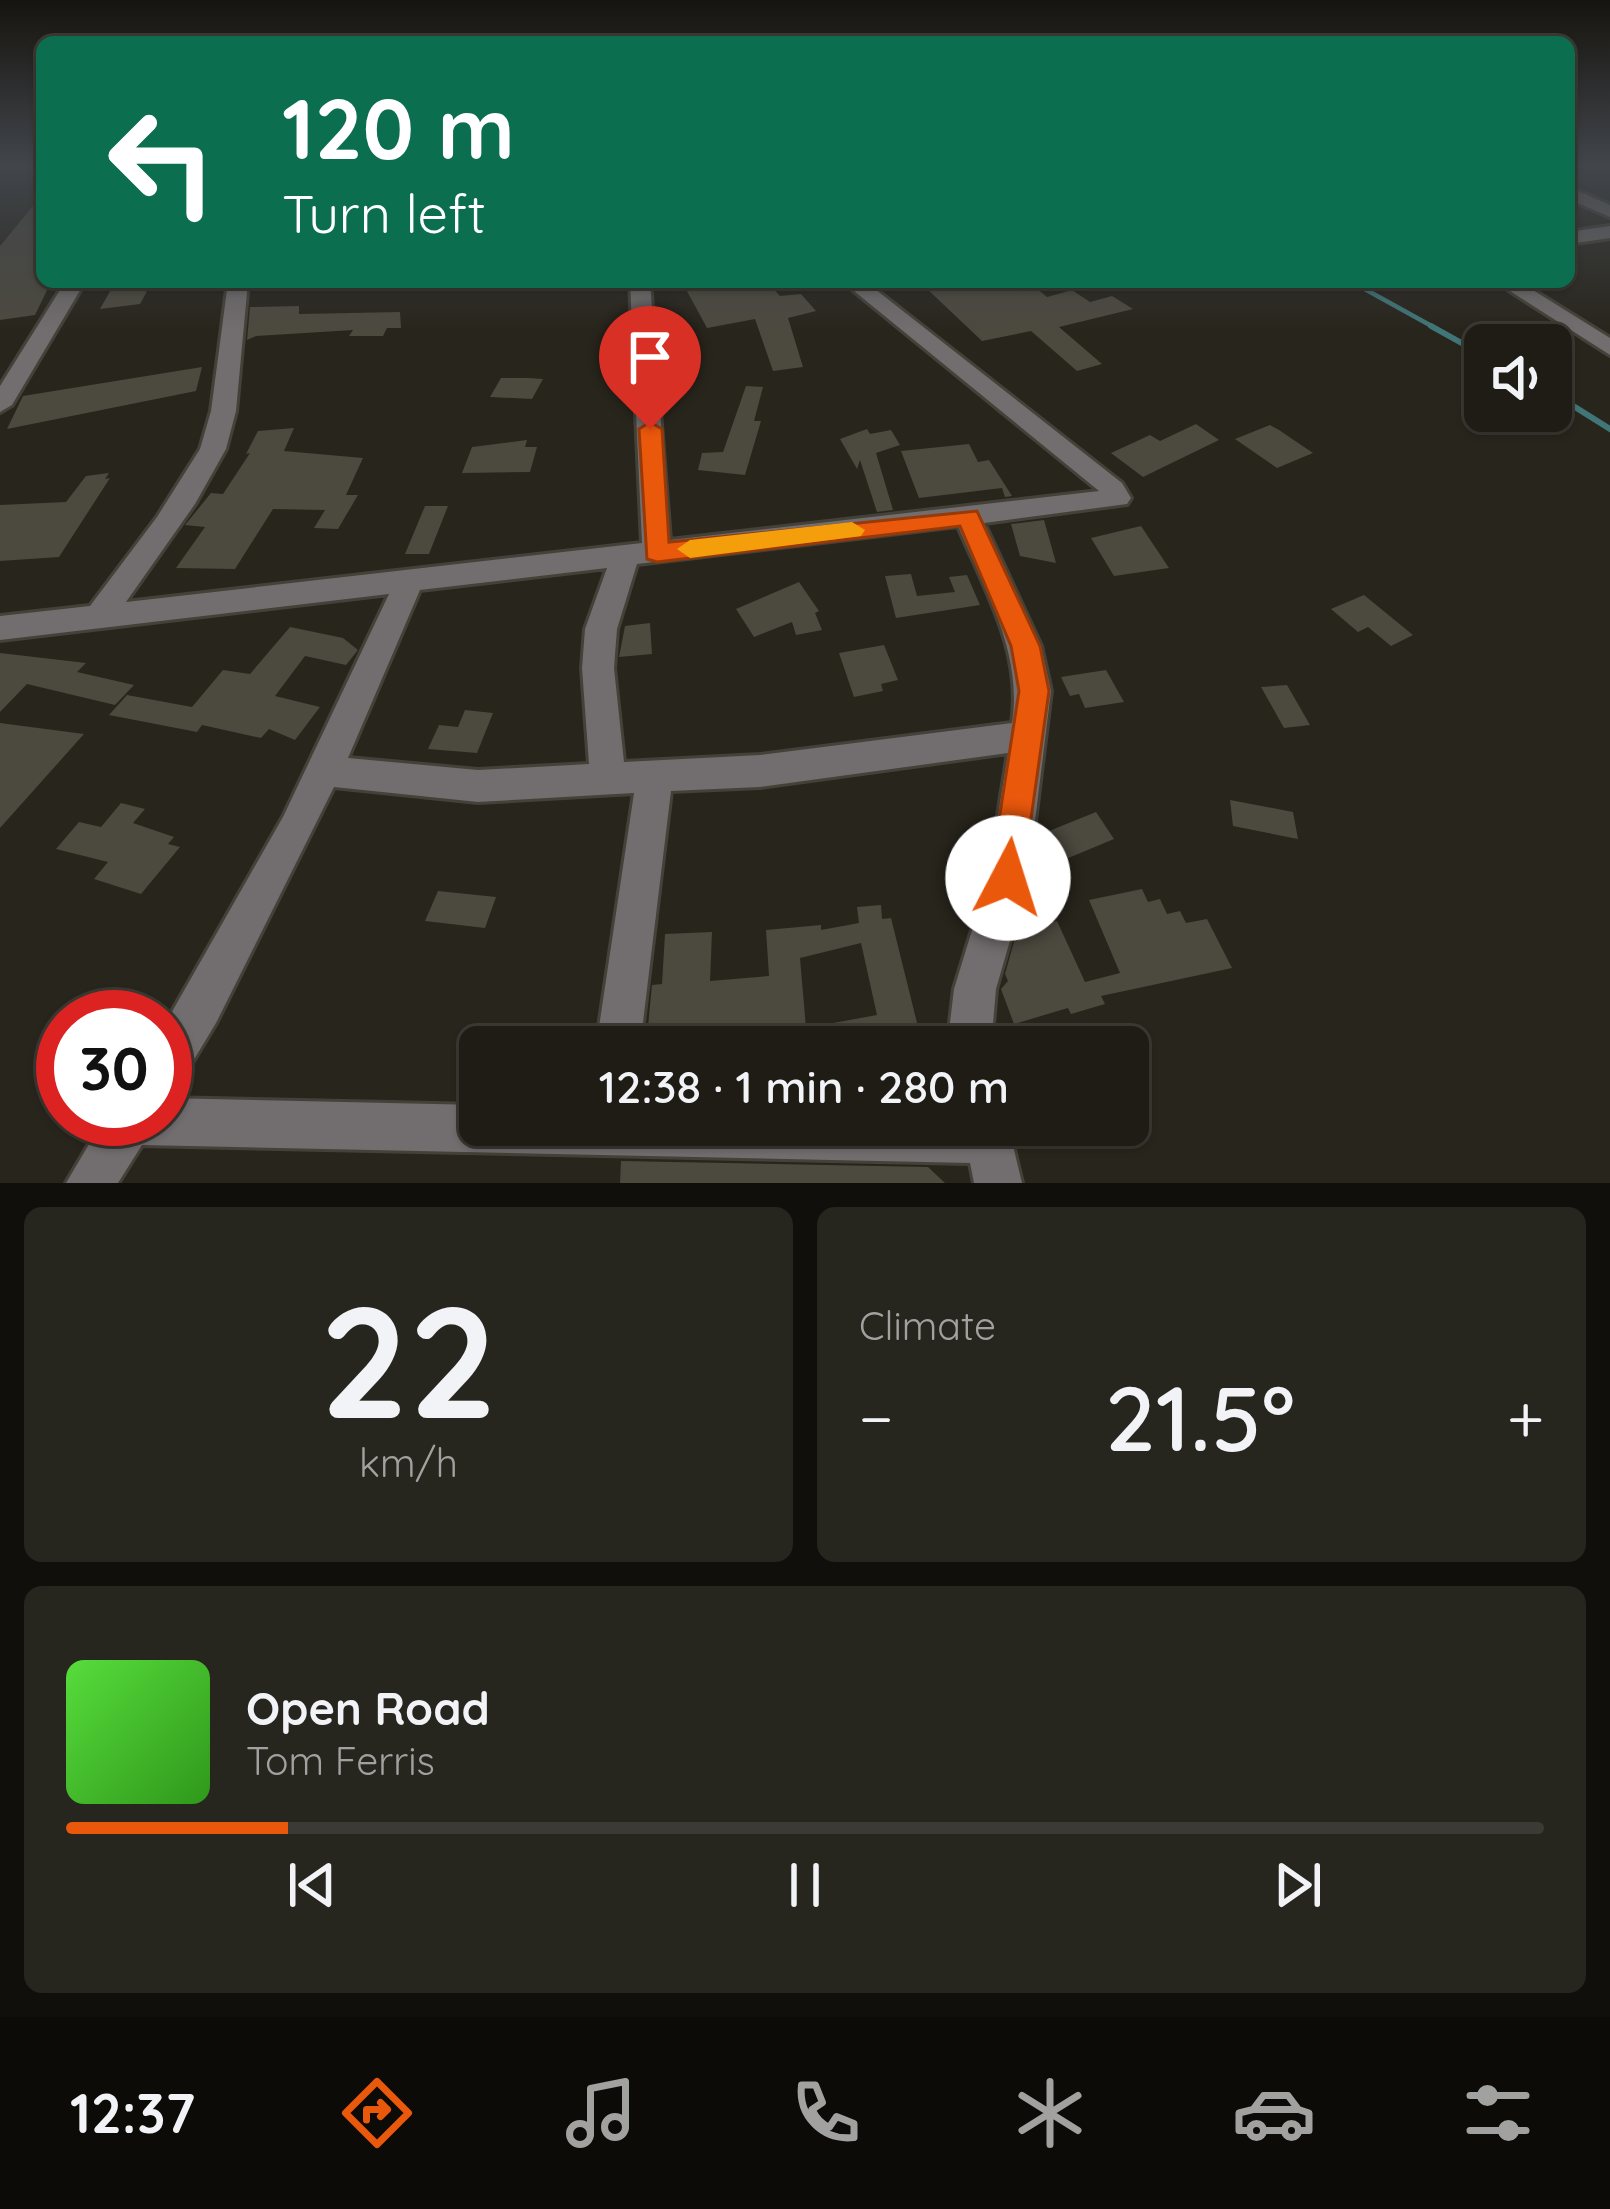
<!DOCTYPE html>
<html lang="en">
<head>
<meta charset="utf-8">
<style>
  :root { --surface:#1e1c15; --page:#26251e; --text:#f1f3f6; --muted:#a1a1a0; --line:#3c3a34; --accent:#ea580c }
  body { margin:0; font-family:Quicksand,sans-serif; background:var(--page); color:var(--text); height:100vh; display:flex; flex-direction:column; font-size:45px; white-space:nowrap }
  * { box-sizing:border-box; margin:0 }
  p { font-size:39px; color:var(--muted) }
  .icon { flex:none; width:66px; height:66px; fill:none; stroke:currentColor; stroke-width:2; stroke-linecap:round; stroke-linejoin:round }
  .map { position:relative; height:1183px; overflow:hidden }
  .side { display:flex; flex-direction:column; gap:24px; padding:24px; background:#100f0c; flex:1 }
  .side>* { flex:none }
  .top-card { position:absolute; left:36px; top:36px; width:1539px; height:252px; border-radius:18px; box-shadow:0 3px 9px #0004,0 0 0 3px var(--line); background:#0b6e4f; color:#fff; overflow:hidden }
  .buttons { position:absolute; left:1464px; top:324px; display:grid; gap:24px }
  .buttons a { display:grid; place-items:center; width:108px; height:108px; border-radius:18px; background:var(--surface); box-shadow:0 3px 9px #0004,0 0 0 3px var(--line); font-size:60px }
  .speed { position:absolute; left:36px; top:990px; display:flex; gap:24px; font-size:60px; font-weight:700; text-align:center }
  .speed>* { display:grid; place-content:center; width:156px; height:156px; border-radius:50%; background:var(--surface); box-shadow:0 3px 9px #0004,0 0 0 3px var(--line); line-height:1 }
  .speed .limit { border:18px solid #d22; background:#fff; color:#111 }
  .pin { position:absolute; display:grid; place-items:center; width:102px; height:102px; color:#fff; margin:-123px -51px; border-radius:50% 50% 50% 0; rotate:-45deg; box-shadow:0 0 12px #0007 }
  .pin .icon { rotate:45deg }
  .me { position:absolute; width:132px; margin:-66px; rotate:5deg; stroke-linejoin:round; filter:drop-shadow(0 0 9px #0008) }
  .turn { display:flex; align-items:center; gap:42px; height:252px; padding:0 48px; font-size:54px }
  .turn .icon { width:156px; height:156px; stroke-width:2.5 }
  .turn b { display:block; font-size:84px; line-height:102px }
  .big { font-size:90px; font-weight:600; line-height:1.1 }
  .side .tile { flex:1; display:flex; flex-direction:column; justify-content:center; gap:18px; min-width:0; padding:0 42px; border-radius:18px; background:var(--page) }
  .side .dial { align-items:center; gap:0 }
  .dial b { font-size:156px; line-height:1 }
  .song { display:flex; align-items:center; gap:36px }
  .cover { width:144px; height:144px; border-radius:18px; background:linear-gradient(135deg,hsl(110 70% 55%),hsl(110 70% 35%)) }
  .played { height:12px; border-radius:6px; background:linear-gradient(90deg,var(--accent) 15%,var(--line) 15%) }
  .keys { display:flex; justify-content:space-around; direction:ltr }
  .heat { display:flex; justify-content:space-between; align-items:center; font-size:66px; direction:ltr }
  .side .tiles { flex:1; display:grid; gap:24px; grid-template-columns:1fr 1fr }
  .tile:last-child { grid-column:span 2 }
  .trip { position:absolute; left:459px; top:1026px; width:690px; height:120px; border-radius:18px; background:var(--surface); box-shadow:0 3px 9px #0004,0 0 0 3px var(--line); font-weight:600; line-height:120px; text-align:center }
  .dock { display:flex; height:192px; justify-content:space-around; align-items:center; background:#0c0b08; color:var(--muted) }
  .dock .icon { width:84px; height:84px }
  .dock .selected { color:var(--accent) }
  .dock b { font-size:54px; color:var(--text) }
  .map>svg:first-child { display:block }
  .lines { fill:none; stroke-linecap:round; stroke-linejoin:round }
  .stream-far1 { stroke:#407677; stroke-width:4.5 }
  .stream { stroke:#407677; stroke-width:6 }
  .building { fill:#4c493f; fill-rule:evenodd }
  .minor-casing { stroke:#434138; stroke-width:6 }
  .minor { fill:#726d6e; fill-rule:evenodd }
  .route { fill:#ea580c; stroke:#983908; stroke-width:3 }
  .slow { fill:#f59e0b }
</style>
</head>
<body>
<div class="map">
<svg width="1610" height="1183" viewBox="0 0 1610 1183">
  <rect width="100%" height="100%" fill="#28251c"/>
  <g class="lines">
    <path class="stream-far1" d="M1352,282L1437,329"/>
    <path class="stream" d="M1431,326L1485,356
      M1551,392L1610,429"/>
  </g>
  <path class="building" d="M42,195V282H51L35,315L0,320V246Z
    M152,282L140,304L100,309L114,284Z
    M682,282H767L780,296L801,294L816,311L788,318L803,367L773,371L755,319L707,328Z
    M945,282H1029L1047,297L1072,290L1090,302L1112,296L1133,309L1059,327L1102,364L1077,371L1031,331L982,341L925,287Z
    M299,306V314L400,312L401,328H387L383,336H349L353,330L256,336L247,340L250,307Z
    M202,367L196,391L7,429L23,396Z
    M501,378H528L543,379L532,399L490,397Z
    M746,386L763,387L754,421H761L745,475L698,470L702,453L723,452Z
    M1196,424L1219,440L1143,477L1111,453L1150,435L1160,441Z
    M1270,425L1279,430L1313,453L1277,468L1235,439Z
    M294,428L284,451L363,458L346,495H358L338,529L314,528L325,510L273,509L235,569L176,568L205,527L185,525L211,493L223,494L250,453L246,454L258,431Z
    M867,429L870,434L891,430L900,445L876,453L893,510L877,512L860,460L857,469L840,439Z
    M527,440L525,447H537L530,472L462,473L472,447Z
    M969,444L978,462L989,460L1012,496L1005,497L1002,488L919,498L901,451Z
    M109,473L105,479L110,478L59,557L0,561V505L66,502L86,476Z
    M425,506H448L429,554H405Z
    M1044,520L1056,563L1020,556L1011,524Z
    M1141,526L1169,568L1114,576L1091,538Z
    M911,574L917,596L955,592L949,577L967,575L980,605L896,618L885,576Z
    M799,582L819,611L815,613L822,630L796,635L792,622L754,637L736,609Z
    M1364,595L1413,635L1391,646L1368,627L1358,632L1331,609Z
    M650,623L652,654L619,657L625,626Z
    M290,627L343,638L358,650L346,665L305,656L275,696L320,707L295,740L269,729L261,738L202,725L197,732L109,715L127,695L192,707L223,670L250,674Z
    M884,645L898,680L881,684L883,691L854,697L839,653Z
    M0,653L86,663L77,672L134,685L115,705L27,684L0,712Z
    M1106,670L1124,702L1085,708L1079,694L1070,696L1061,677Z
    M1287,685L1310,725L1284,728L1261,687Z
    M465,710L493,713L477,753L428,749L439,725L458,727Z
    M0,723L84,734L0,828Z
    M1230,800L1293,812L1298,839L1233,826Z
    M121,803L145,809L133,823L174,837L168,844L180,847L141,894L94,879L108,862L56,849L79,822L101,827Z
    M1096,812L1114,839L1066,859L1049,831Z
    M1142,889L1148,902L1160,899L1167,914L1180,911L1186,923L1207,919L1232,968L1101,996L1105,1004L1071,1014L1068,1008L1014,1024L1001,989L1008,981L1005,974L1017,931L1057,921L1085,982L1120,973L1089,900Z
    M438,891L496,897L485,928L425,921Z
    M881,905L882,919L891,918L923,1047H646L652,985L662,984L665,934L712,932L710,981L769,976L766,930L821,925V930L859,923L857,907ZM861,943L877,1015L806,1028L800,958Z
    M621,1161L928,1167L945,1183H620Z"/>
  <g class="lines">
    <g class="minor-casing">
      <path id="minor" d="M1569,187L1610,205V217L1569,199Z
        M1610,226V238L1569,244V232Z
        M65,282H85L12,405L0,412V386Z
        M228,282H248L236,411L226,449L195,504L126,602L642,543L630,282H650L670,540L1099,491L843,282H866L1122,483L1131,498L1127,504L984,523L1041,646L1051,691L1028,878L996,989L991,1047H947L954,989L988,878L1008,753L760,787L671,791L640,1047H596L634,793L478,802L334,787L216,1023L181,1081L165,1088V1024L283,817L389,594L0,640V616L90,606L157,517L200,449L211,411ZM958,526C985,590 1023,653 1012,723L760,755L624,762L614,668L617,629L637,564ZM607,568L585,629L582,668L589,764L478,770L348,758L420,590Z
        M1496,282H1520L1610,338V355Z
        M165,1098L480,1105V1125H1008L1022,1183H974L970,1163L142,1145L118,1183H66L104,1119H165Z"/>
    </g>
    <use href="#minor" class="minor"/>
  </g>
  <linearGradient id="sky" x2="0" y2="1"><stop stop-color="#16140f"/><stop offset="0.5" stop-color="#42464b"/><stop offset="1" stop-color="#42464b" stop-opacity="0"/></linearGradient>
  <rect width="1610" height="331" fill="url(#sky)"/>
  <path class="route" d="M650,422L662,429L669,542L977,511L1040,646L1049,691L1021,890L1008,895L995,890L990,878L1019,691L1011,646L960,526L657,562L647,559L639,429Z"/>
  <path class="slow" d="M852,522L865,530L861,536L690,558L677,549L690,540Z"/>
</svg>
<div class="buttons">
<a><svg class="icon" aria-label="sound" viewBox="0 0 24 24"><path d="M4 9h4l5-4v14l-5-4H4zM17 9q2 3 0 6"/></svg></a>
</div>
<div class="speed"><div class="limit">30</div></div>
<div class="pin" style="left:650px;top:429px;background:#d93025"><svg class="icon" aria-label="arrive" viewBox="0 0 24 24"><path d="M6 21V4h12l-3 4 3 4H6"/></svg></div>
<svg class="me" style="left:1008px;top:878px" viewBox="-20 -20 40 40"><circle r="19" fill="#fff"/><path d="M0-13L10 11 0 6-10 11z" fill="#ea580c"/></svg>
<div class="trip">12:38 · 1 min · 280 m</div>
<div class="top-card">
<div class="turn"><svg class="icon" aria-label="left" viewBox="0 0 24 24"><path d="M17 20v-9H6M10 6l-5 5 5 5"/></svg><div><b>120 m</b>Turn left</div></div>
</div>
</div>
<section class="side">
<div class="tiles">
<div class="tile dial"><b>22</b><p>km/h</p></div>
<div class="tile"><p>Climate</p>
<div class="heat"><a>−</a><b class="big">21.5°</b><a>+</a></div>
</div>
<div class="tile">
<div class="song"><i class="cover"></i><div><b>Open Road</b><p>Tom Ferris</p></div></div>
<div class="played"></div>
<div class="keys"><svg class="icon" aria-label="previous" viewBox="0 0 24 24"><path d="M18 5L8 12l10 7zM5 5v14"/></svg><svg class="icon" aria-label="pause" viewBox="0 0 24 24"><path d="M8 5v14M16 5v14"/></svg><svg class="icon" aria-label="next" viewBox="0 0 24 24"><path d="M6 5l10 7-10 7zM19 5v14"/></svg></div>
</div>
</div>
</section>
<nav class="dock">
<b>12:37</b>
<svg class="icon selected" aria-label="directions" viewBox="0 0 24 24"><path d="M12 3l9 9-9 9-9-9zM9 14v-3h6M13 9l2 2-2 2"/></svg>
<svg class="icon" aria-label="music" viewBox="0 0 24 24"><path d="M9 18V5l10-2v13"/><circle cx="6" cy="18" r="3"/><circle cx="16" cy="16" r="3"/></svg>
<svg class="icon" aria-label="phone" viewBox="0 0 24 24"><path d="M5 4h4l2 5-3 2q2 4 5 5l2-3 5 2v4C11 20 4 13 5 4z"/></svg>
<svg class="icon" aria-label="climate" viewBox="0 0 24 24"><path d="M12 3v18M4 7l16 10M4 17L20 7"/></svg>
<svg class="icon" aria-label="car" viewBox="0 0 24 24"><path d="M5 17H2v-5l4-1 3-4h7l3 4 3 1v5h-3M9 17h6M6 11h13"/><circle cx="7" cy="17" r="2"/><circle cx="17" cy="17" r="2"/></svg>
<svg class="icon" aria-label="filters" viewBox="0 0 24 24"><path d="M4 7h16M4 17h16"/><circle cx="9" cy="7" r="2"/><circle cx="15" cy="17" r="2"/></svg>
</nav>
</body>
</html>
